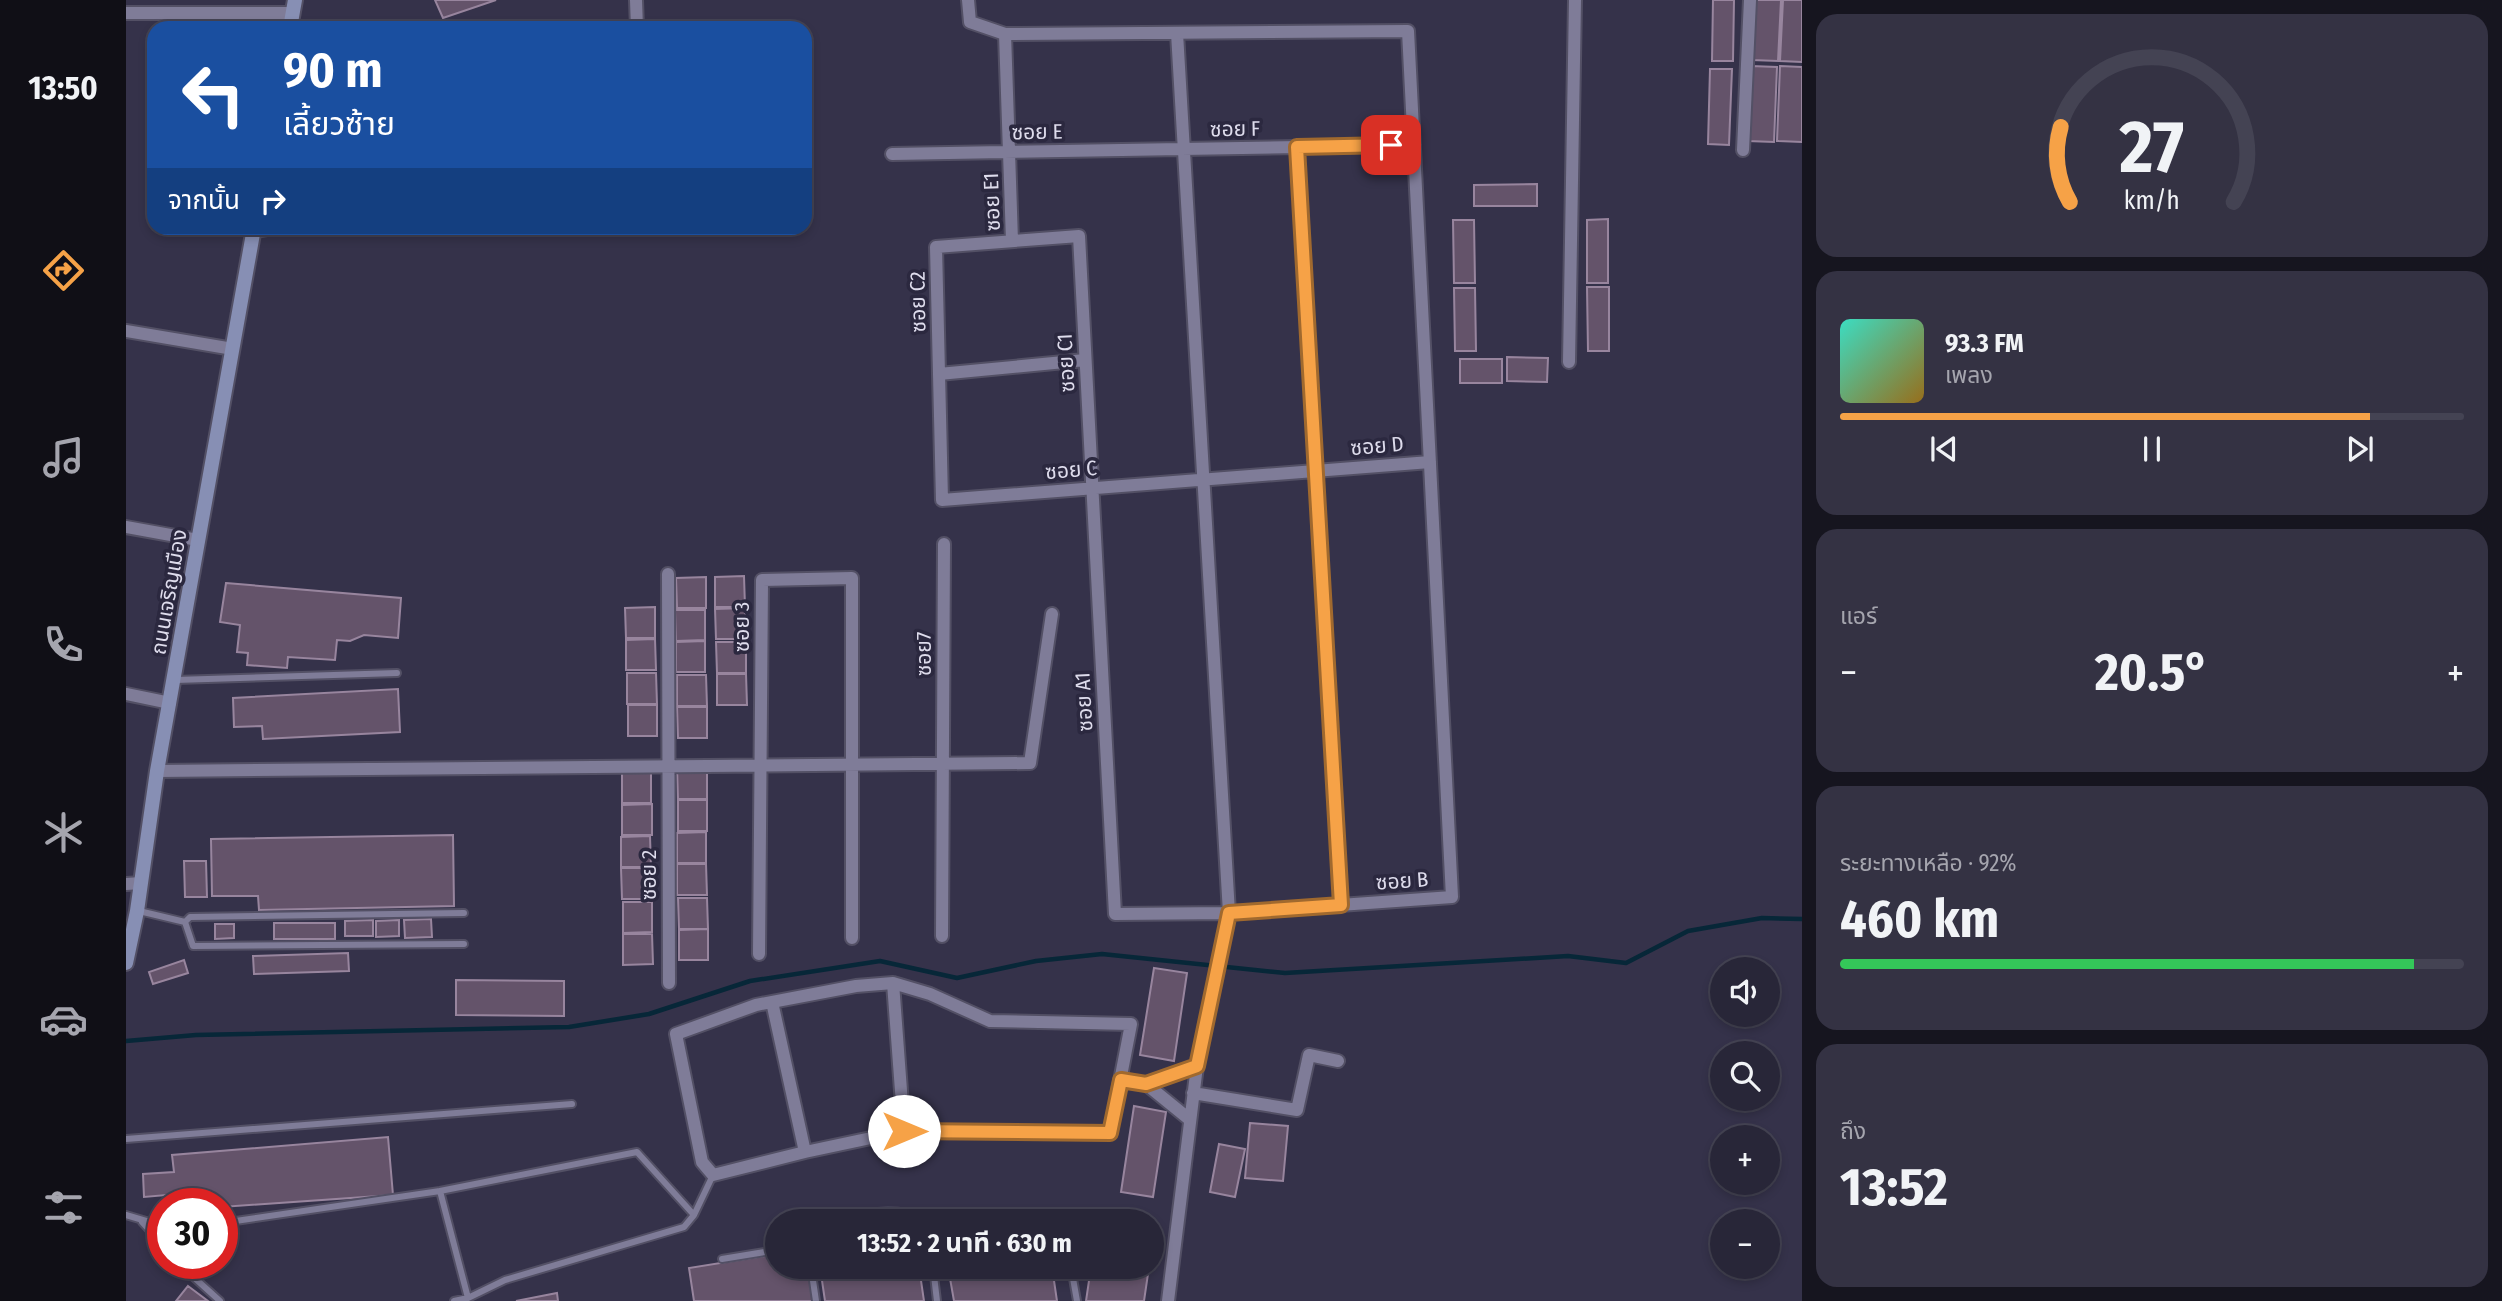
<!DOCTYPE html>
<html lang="th">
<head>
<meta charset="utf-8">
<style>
  :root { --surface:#282638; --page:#343243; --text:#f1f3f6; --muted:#a5a5ae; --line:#444353; --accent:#f6a247 }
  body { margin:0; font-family:"Fira Sans Condensed","Noto Sans Thai",sans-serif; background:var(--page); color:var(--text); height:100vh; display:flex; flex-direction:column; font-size:26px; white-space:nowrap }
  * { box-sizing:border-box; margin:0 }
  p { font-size:23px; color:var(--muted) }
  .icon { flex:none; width:38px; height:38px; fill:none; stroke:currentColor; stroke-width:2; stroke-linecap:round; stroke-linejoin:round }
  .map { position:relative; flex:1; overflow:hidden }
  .drawer { display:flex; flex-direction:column; gap:14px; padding:14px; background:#16151f; width:700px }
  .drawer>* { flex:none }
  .top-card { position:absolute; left:21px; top:21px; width:665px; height:214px; border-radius:21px; box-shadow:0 4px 10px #0003,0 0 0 2px var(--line); background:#1a4fa0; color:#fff; overflow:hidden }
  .buttons { position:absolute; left:1584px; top:957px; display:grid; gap:14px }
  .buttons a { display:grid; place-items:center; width:70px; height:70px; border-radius:50%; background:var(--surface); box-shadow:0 4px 10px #0003,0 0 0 2px var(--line); font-size:35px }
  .speed { position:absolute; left:21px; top:1188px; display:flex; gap:14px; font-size:35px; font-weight:700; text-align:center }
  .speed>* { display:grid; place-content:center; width:91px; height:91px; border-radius:50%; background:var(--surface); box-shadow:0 4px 10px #0003,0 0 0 2px var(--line); line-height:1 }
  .speed .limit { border:10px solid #d22; background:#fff; color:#111 }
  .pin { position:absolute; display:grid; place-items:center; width:60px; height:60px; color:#fff; margin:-30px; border-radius:14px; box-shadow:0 4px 10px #0006 }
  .me { position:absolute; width:77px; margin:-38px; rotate:90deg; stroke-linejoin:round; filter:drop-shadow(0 0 5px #0008) }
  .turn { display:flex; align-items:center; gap:24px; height:147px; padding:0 21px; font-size:32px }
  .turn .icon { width:91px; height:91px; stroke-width:2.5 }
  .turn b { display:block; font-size:49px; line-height:60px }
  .then { display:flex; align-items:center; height:66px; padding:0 21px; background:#0003; gap:14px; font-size:26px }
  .big { font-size:52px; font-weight:700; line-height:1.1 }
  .drawer .card { flex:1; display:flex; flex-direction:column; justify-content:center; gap:10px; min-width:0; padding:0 24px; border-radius:21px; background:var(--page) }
  .drawer .dial { align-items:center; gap:0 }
  .dial svg { height:182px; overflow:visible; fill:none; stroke:var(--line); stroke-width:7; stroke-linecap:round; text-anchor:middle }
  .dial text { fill:var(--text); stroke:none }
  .song { display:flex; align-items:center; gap:21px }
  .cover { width:84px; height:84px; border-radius:10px; background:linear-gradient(135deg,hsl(170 70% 55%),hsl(40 70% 35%)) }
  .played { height:7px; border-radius:4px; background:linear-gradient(90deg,var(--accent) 85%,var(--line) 85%) }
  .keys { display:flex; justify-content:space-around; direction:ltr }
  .heat { display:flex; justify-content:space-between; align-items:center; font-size:38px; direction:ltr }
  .charge { height:10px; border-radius:5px; background:linear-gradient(90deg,#34c759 92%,var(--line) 0) }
  .trip { position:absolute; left:639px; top:1209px; width:399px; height:70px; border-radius:35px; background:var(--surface); box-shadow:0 4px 10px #0003,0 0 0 2px var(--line); font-weight:700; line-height:70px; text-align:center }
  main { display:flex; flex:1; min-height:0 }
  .tab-bar { display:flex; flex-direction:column; width:126px; justify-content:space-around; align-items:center; background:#100f16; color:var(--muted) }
  .tab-bar .icon { width:49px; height:49px }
  .tab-bar .on { color:var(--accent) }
  .tab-bar b { font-size:32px; color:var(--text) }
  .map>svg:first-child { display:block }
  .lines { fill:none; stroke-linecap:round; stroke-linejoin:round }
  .stream { stroke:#072738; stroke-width:4.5 }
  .building { fill:#64536a; stroke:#98859e; stroke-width:2 }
  .service-casing { stroke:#535065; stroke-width:10 }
  .minor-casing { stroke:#535065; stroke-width:16 }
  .secondary-casing { stroke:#535065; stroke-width:18 }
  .service { stroke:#7f7c98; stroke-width:6 }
  .minor { stroke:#7f7c98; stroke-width:12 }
  .secondary { stroke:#878fb4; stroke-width:14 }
  .route-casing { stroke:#a0692e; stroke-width:18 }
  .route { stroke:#f6a247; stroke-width:12 }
  .labels { text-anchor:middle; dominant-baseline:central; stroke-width:7; stroke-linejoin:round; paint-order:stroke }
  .street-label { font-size:21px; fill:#dedcec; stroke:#2b283f }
</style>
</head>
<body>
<main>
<nav class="tab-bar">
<b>13:50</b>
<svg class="icon on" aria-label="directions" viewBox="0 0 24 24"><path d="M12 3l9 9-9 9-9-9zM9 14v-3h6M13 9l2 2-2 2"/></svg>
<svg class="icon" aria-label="music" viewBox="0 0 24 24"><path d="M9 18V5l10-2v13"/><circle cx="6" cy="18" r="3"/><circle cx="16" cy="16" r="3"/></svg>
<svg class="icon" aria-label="phone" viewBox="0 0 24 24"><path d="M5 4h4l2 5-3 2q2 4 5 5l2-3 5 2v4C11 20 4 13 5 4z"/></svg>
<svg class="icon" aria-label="climate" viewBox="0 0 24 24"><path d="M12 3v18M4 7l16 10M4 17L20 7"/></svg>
<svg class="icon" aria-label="car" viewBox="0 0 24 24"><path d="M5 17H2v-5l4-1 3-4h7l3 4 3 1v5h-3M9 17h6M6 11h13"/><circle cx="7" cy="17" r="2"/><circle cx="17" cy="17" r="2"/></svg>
<svg class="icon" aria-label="filters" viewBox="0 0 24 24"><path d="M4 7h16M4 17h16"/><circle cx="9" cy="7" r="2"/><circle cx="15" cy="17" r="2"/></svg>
</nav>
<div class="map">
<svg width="1676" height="1301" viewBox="0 0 1676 1301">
  <rect width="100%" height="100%" fill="#35324a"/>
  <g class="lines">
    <path class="stream" d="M0,1041L70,1035L443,1027L523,1014L624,981L754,961L831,978L910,961L976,954L1159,973L1442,956L1500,963L1562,931L1636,918L1676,919"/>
  </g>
  <path class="building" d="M309,0H370L317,18Z
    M1587,0H1608L1607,61H1586Z
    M1628,0H1655L1652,61L1626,60Z
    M1657,0H1676V62L1654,61Z
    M1625,66L1651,67L1648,142L1622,141Z
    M1654,66L1676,67V142L1651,141Z
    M1584,69H1606L1603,145L1582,144Z
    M1411,184V206H1348V185Z
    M1482,219V283H1461V220Z
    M1327,220H1348L1349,283H1328Z
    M1461,287H1483V351H1462Z
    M1328,288H1349L1350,351H1329Z
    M1381,357L1422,358L1421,382L1381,381Z
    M1334,359H1376V383H1334Z
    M618,576L619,607H589V577Z
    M580,577V608H551L550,578Z
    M100,583L275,598L272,638L238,635L224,641L211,640L209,660L162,657L161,668L121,665L122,653L111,652L114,625L94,622Z
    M529,607V638H500L499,608Z
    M619,608V639H590L589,609Z
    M549,610H579V640L550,641Z
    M529,639L530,670H500V640Z
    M579,641V672H550V642Z
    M590,642H620V673H591Z
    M501,673H530L531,704H501Z
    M591,674H620L621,705H591Z
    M551,675H580L581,706H551Z
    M272,689L274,732L137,739L136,726L108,727L107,698Z
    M502,705H531V736H502Z
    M551,707H581V738H552Z
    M551,768H581V799H552Z
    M525,772V803H496V773Z
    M552,800H581V831H552Z
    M526,804V835H496V805Z
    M580,832V863H551V833Z
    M327,835L328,906L133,910L132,896H86L85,839Z
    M524,836L525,867H495V837Z
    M58,861H80L81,897H59Z
    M551,864H580L581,895H551Z
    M495,868H525V899H496Z
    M552,898H581L582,929H553Z
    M497,902H526V932L497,933Z
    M305,919L306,937L279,938L278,920Z
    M247,920V936H219V921Z
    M273,920V936L250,937V921Z
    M148,923H209V939H148Z
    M89,924H108V938L89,939Z
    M582,929V960H553V930Z
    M497,934H526L527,964L497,965Z
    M222,953L223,971L128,974L127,956Z
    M58,960L62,973L27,984L23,972Z
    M1028,968L1061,973L1048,1061L1014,1055Z
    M330,980L438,981V1016L330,1015Z
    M1008,1106L1040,1112L1027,1197L995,1192Z
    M1124,1123L1162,1126L1157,1181L1119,1178Z
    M262,1137L267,1195L96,1207V1204H53L52,1194L18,1197L17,1174L48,1172L46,1155Z
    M1093,1144L1119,1149L1109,1197L1084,1192Z
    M651,1254V1267H684L689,1301H568L563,1268Z
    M694,1267H793L798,1301H699Z
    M822,1267H926L931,1301H828Z
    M965,1267H1023L1018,1301H960Z
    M62,1286L82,1301H50Z
    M431,1293L432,1301H390Z"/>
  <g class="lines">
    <g class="service-casing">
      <path id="service" d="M49,680L271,673
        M13,911L59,922L67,946L338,944
        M59,922L64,917L338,913
        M0,1139L446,1104
        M314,1191L342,1298
        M0,1215L37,1226
        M16,1222L37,1245
        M700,1222C733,1211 767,1208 801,1216L920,1214L928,1217L931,1222
        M96,1223L314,1191L511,1152L568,1215
        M596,1259L651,1250
        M53,1264L94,1301
        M685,1267L690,1301
        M807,1267L811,1301
        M945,1267L951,1301
        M328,1301L342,1298L379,1280L558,1227L568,1215L587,1175"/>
    </g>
    <g class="minor-casing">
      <path id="minor" d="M510,0L511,28
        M842,0L844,22L879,34L1282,31L1326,897L1103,913L989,914L953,236L810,247L816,500L1304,462
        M0,13H167
        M879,34L886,241
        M1171,147L1215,905
        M1617,150L1624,0
        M766,154L1288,145
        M128,231L147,228
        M0,331L107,349
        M1443,362L1449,0
        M813,374L959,360
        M0,527L72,540
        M542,574L543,983
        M0,694L44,703
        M31,771L904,763L926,614
        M0,884L15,883
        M816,936L818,544
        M633,954L636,580L726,578V938
        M767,983L804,994L864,1021L1005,1024L984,1133L778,1131L679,1152L587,1175L576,1162L550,1034L630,1005L730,986Z
        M767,983L778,1131
        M646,1002L679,1152
        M994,1080L1020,1084L1071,1066
        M1020,1084L1063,1119
        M1067,1093L1171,1110L1183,1055L1212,1061
        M1042,1301L1071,1066L1103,913L1051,33"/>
    </g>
    <g class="secondary-casing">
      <path id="secondary" d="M164,28L169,0
        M0,963L11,911L31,771L128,228"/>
    </g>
    <use href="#service" class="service"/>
    <use href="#minor" class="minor"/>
    <use href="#secondary" class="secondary"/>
  </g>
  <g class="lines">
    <g class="route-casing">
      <path id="route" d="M778,1131L984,1133L995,1080L1020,1084L1071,1066L1103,913L1215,905L1171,147L1265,145"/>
    </g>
    <use href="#route" class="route"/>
  </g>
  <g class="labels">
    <g class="street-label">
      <text transform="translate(1109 129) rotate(-1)">ซอย F</text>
      <text transform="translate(911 132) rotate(-1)">ซอย E</text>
      <text transform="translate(866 202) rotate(-92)">ซอย E1</text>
      <text transform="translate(792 302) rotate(-91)">ซอย C2</text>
      <text transform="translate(940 363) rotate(-93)">ซอย C1</text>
      <text transform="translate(1251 446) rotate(-5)">ซอย D</text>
      <text transform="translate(945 470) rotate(-5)">ซอย C</text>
      <text transform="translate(43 592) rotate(-80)">ถนนเจริญเมือง</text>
      <text transform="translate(616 627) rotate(-90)">ซอย 3</text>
      <text transform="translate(798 654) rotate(-90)">ซอย7</text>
      <text transform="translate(958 702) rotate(-93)">ซอย A1</text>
      <text transform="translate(523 875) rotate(-90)">ซอย 2</text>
      <text transform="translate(1276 881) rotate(-4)">ซอย B</text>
    </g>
  </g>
</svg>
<div class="buttons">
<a><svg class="icon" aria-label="sound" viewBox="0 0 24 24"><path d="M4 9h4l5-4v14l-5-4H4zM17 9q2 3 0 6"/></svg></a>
<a><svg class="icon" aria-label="search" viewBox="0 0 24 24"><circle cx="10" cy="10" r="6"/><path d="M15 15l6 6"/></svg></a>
<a>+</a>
<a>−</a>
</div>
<div class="speed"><div class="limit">30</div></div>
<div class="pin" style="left:1265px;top:145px;background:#d93025"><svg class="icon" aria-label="arrive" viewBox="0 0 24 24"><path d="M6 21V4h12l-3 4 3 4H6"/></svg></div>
<svg class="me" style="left:778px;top:1131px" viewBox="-20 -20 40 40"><circle r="19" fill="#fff"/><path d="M0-13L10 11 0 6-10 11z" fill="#f6a247"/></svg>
<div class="trip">13:52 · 2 นาที · 630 m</div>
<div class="top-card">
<div class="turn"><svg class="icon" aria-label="left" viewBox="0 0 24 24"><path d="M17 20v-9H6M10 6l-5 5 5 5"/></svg><div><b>90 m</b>เลี้ยวซ้าย</div></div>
<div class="then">จากนั้น<svg class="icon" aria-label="right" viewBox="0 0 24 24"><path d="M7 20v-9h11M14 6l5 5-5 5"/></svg></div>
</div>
</div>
<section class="drawer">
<div class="card dial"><svg viewBox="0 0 100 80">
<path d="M14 69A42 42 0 1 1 86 69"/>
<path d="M14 69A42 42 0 0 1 10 36" stroke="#f6a247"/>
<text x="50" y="56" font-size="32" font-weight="700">27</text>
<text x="50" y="72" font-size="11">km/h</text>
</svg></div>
<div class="card">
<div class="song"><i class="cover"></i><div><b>93.3 FM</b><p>เพลง</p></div></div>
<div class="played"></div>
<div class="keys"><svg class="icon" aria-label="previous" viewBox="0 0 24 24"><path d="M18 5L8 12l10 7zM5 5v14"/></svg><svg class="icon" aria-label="pause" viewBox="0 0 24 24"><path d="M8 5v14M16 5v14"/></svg><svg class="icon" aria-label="next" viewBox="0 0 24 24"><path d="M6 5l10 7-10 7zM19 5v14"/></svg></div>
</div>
<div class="card"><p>แอร์</p>
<div class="heat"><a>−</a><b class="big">20.5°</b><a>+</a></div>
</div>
<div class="card"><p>ระยะทางเหลือ · 92%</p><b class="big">460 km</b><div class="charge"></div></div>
<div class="card"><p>ถึง</p><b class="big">13:52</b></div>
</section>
</main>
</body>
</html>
